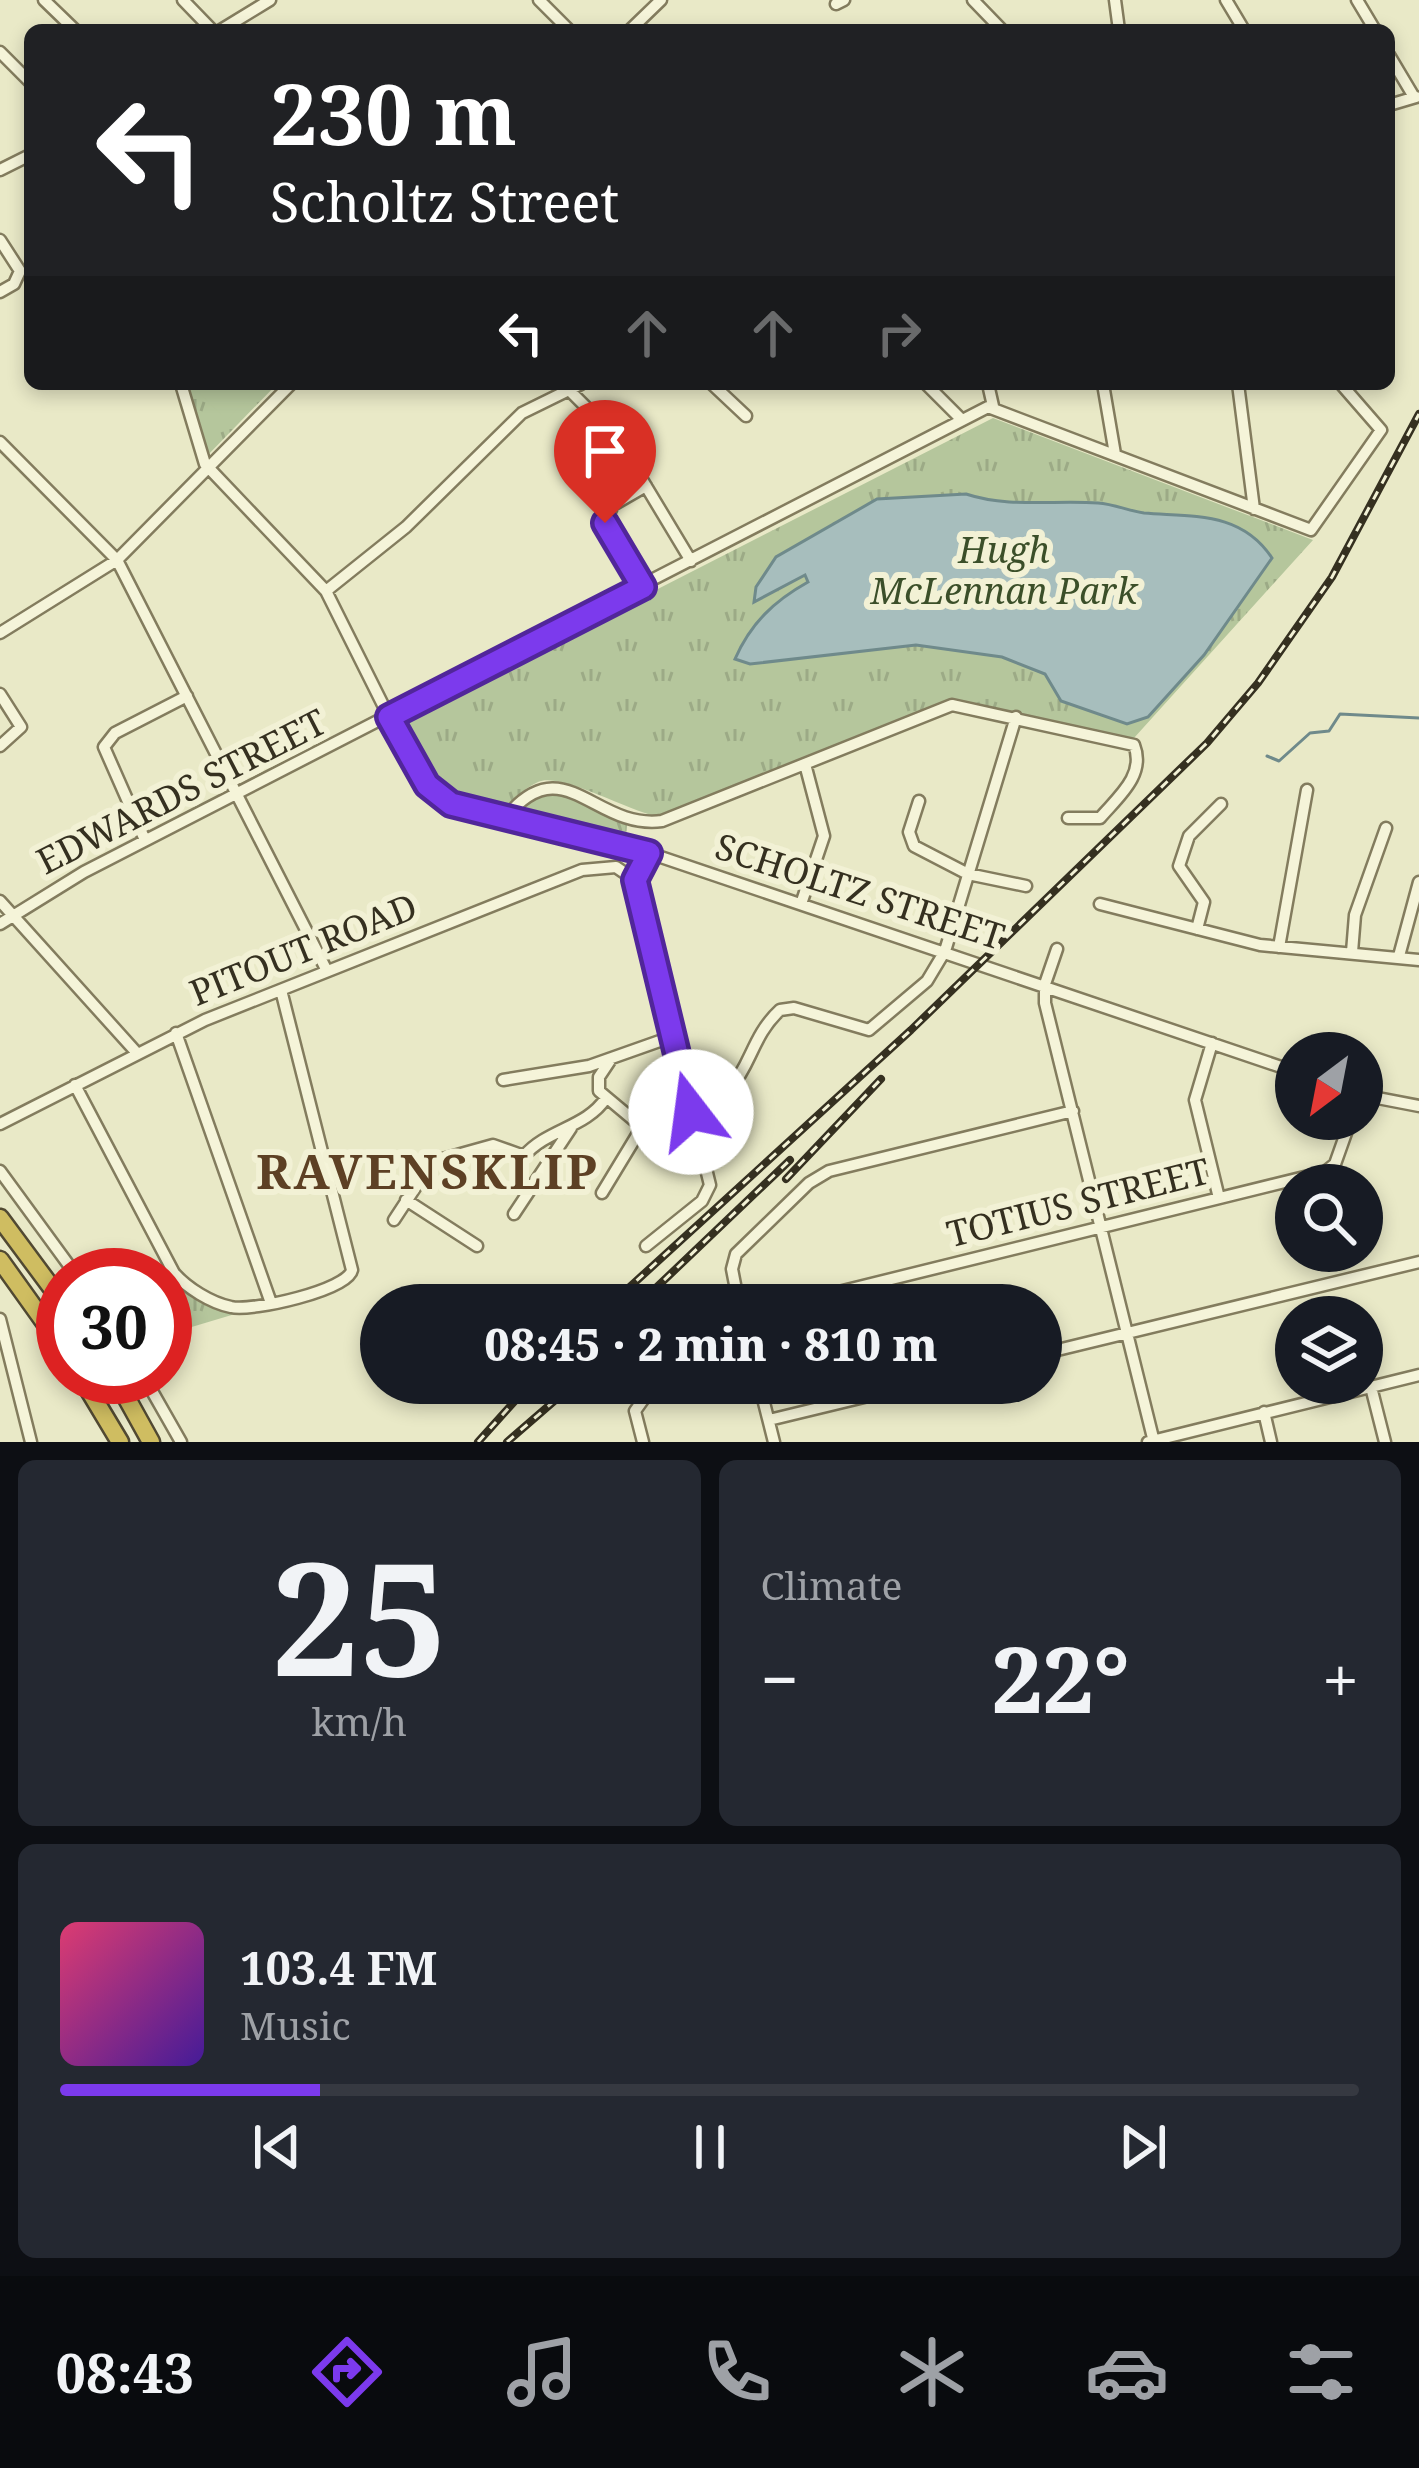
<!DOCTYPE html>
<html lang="en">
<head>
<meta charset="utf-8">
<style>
  :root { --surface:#171b24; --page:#242831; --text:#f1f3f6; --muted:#9ea1a6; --line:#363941; --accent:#7c3aed }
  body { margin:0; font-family:"Noto Serif",serif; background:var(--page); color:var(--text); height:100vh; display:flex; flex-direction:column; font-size:45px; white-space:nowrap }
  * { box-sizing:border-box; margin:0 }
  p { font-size:39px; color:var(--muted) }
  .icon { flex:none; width:66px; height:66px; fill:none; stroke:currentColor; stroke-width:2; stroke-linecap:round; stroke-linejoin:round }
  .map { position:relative; height:1442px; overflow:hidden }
  .side { display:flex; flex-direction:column; gap:18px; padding:18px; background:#0d0f14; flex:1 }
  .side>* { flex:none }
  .hud { position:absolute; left:24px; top:24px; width:1371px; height:366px; border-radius:18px; box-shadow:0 6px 18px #0003; background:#202124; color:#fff; overflow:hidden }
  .needle { width:78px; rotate:212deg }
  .buttons { position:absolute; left:1275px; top:1032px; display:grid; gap:24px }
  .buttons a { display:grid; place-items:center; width:108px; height:108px; border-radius:50%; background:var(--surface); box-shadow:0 6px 18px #0003; font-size:60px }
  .speed { position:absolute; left:36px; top:1248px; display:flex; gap:24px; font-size:60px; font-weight:700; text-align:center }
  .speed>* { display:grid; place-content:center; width:156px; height:156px; border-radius:50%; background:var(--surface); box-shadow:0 6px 18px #0003; line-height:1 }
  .speed .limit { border:18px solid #d22; background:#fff; color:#111 }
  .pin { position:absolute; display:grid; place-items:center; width:102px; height:102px; color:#fff; margin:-123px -51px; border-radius:50% 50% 50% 0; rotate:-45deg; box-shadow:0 0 12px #0007 }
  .pin .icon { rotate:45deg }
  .me { position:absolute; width:132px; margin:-66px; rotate:345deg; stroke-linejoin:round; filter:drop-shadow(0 0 9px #0008) }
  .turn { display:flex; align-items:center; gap:42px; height:252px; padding:0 48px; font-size:54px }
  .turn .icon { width:156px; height:156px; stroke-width:2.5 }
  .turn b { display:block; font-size:84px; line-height:102px }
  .lanes { display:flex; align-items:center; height:114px; padding:0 48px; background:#0003; justify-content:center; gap:60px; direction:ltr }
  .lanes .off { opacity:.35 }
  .big { font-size:90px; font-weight:800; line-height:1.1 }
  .side .widget { flex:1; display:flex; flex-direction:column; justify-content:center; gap:18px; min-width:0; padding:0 42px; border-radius:18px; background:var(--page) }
  .side .dial { align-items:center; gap:0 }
  .dial b { font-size:156px; line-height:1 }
  .song { display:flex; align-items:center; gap:36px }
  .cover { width:144px; height:144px; border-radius:18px; background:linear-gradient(135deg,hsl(340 70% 55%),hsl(260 70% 35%)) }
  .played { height:12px; border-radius:6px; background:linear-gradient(90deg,var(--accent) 20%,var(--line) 20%) }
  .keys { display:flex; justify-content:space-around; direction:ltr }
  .heat { display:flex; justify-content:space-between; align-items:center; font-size:66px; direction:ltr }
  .side .tiles { flex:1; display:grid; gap:18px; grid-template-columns:1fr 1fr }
  .widget:last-child { grid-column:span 2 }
  .trip { position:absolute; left:360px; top:1284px; width:702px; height:120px; border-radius:60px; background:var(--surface); box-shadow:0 6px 18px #0003; font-weight:800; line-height:120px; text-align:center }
  .dock { display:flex; height:192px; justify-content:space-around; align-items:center; background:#090b0e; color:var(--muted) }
  .dock .icon { width:84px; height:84px }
  .dock .active { color:var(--accent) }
  .dock b { font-size:54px; color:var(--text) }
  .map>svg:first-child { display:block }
  .park { fill:url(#park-tufts) }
  .pitch { fill:#b5c69c }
  .water { fill:#a7bebd; stroke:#6f8a8b; stroke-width:3 }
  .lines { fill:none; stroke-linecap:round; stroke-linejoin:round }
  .stream { stroke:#6f8a8b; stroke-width:3 }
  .minor-casing { stroke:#837c5e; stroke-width:15 }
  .highway-casing { stroke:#514932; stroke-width:21 }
  .minor { stroke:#f5f4d9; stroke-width:10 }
  .highway { stroke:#cfbd61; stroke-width:16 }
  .rail-casing { stroke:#353020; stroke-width:8 }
  .rail { stroke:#f2f1d5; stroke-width:3; stroke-dasharray:9; stroke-linecap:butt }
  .route-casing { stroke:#51269a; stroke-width:30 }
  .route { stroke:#7c3aed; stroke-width:21 }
  .labels { text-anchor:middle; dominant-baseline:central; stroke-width:12; stroke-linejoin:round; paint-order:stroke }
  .park-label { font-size:36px; font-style:italic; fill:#3b4f29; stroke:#f2f1d5 }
  .street-label { font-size:36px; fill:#353020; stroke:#f2f1d5 }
  .district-label { font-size:48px; font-weight:bold; letter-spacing:3px; fill:#5d4024; stroke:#f2f1d5 }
</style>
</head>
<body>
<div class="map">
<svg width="1419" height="1442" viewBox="0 0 1419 1442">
  <defs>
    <pattern id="park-tufts" width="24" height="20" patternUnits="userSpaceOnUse" patternTransform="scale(3)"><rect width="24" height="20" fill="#b5c69c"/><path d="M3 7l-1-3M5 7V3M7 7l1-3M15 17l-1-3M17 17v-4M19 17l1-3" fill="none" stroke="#9caa86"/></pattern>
  </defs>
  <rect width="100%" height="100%" fill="#e9e9c7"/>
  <path class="park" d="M186,384H277L205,458Z
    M993,418L1313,540L1134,738L954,702L665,818C632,814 561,771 538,782C524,788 511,802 499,811C435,794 430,775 399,721Z
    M547,790H560L627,823L626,840L512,815Z
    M188,1288L235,1314L165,1335V1303Z"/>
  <path class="pitch" d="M198,384H262L227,420L194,388Z"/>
  <path class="water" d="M966,494C1008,508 1054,500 1098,503C1114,504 1129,511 1144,513C1193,517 1241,511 1272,558L1204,655L1148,717L1127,724L1061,701L1045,674L1002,657L916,645L750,664L735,659C751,623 774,601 808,582L805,575L754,602L756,587L776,557L877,499Z"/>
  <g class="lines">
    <path class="stream" d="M1267,756L1279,761L1310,733L1329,731L1340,714L1419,718"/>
    <g class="minor-casing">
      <path id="minor" d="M44,0L75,30
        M183,0L212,30
        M539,0L569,30
        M973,0L1002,30
        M1115,0L1119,30
        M1226,0L1244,30
        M1357,0L1375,30
        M836,4L844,0
        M221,30L270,0
        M630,30L661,0
        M0,52L30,82
        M1389,55L1414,97
        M1389,105L1416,97
        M0,170L30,155
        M0,240L20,271L14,284L0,292
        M181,384L205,464L326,591L389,717L440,798L469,811L649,853L1296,1072
        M563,384L617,438L691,561
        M712,384L746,416
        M926,384L962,420
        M988,384L993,406
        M1103,384L1115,454
        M1238,384L1254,509
        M0,442L117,560L327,971
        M643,587L605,523L613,505L646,486
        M326,591L406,527L522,413L581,384
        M0,633L117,560L291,384
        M0,694L21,727L0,746
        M919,801L909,832L914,846L968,874L1026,886
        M505,818C564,746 594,830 662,821L952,705L1134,745C1146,775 1118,797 1100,818H1068
        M145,840L104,747L115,733L187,696
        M0,901L136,1052
        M801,904L824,836L805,764
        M1100,904L1260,945L1419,960
        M0,924L84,872L988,407L1311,530L1381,430L1341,384
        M1197,929L1204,902L1179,866L1189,836L1221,804
        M1279,947L1307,790
        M1057,949L1045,984V1003L1154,1442
        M1352,952L1355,915L1386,828
        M1399,956L1419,882
        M176,1033L271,1303
        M1212,1043L1195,1100L1219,1198
        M503,1080L589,1066L671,1037
        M75,1085L174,1273C187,1288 211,1303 231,1307C252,1312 348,1290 352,1270L281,990
        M1362,1095L1419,1106
        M691,1111C754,1092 741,1046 780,1010L794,1008L869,1030L927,981L945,951L1016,717
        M0,1124L205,1020L582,870L616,867L635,880
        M0,1171L76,1275
        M602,1193L642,1127L599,1091V1077L611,1059
        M406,1200L477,1246
        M514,1214L571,1128
        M394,1220L432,1162L493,1145L524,1156C547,1129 586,1128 606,1098
        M646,1246L702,1201L710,1185L635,880L649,853
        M739,1305L732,1269L736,1254L809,1183L829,1171L1073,1111
        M786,1305L1325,1172L1335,1164L1351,1119
        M0,1319L31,1442
        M1041,1354L1419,1262
        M144,1377L181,1442
        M759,1383L774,1442
        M1371,1387L1385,1442
        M1264,1412L1271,1442
        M769,1420L922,1383
        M643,1442L635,1411L655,1383
        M1148,1442L1419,1375"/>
    </g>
    <g class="highway-casing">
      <path id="highway" d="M0,1218L63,1303
        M0,1260L63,1348
        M81,1377L120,1442
        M115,1377L151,1442"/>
    </g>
    <use href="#minor" class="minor"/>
    <use href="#highway" class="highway"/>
    <g class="rail-casing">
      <path id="rail" d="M786,1179L881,1079
        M610,1305L911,1030L1207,743L1258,683L1332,577L1419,414
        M638,1305L790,1160
        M478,1442L531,1383
        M507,1442L575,1383"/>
    </g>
    <use href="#rail" class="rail"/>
  </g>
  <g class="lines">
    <g class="route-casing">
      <path id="route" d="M605,523L643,587L389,717L427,785L451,804L649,853L635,880L691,1112"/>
    </g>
    <use href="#route" class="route"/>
  </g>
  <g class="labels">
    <g class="park-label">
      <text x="1004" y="549">Hugh<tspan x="1004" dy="41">McLennan Park</tspan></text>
    </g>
    <g class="street-label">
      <text transform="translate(181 791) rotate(-27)">EDWARDS STREET</text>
      <text transform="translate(860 891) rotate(18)">SCHOLTZ STREET</text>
      <text transform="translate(303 949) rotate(-22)">PITOUT ROAD</text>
      <text transform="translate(1078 1202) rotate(-14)">TOTIUS STREET</text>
    </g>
    <g class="district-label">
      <text x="428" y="1170">RAVENSKLIP</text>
    </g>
  </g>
</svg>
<div class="buttons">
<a><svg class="needle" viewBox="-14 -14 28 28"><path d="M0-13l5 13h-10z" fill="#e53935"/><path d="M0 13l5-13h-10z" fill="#9ea1a6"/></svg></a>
<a><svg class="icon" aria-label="search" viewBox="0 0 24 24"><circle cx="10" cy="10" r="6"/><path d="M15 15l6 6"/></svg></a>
<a><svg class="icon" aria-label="layers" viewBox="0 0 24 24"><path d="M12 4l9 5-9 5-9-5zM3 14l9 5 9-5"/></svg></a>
</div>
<div class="speed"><div class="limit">30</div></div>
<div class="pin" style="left:605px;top:523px;background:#d93025"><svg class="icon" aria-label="arrive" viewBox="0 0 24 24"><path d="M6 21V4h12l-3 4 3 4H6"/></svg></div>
<svg class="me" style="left:691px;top:1112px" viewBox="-20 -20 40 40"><circle r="19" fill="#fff"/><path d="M0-13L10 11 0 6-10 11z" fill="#7c3aed"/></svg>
<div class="trip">08:45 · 2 min · 810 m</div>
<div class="hud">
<div class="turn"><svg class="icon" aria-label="left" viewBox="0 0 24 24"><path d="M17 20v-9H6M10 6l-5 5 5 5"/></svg><div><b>230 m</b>Scholtz Street</div></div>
<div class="lanes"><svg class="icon" aria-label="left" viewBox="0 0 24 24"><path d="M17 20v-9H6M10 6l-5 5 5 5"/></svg><svg class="icon off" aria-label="ahead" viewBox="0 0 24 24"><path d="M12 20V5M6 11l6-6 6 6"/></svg><svg class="icon off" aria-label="ahead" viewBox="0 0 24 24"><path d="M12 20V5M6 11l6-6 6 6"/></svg><svg class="icon off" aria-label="right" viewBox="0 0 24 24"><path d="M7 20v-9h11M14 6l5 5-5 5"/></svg></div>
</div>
</div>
<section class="side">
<div class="tiles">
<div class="widget dial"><b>25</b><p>km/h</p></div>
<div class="widget"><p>Climate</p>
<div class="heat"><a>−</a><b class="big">22°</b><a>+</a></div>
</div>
<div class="widget">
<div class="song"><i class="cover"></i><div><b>103.4 FM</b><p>Music</p></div></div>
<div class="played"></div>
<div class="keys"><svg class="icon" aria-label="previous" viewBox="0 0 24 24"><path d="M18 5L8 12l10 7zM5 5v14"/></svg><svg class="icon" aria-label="pause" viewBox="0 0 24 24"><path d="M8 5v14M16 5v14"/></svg><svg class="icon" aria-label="next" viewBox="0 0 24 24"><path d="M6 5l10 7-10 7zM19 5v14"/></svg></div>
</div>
</div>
</section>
<nav class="dock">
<b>08:43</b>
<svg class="icon active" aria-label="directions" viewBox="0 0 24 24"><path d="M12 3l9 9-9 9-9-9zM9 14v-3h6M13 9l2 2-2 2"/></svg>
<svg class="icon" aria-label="music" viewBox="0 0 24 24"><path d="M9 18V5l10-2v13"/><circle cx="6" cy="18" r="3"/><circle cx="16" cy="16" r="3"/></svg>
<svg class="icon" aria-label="phone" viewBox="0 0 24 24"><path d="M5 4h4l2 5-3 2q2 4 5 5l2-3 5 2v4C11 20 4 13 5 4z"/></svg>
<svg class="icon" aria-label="climate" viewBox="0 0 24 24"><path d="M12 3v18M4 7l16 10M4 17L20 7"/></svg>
<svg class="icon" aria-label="car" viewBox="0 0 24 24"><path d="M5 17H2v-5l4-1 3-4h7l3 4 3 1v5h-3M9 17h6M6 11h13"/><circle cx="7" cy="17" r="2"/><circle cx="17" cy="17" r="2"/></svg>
<svg class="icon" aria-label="filters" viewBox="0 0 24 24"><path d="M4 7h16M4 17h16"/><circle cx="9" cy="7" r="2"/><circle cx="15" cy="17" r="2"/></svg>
</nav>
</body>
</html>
